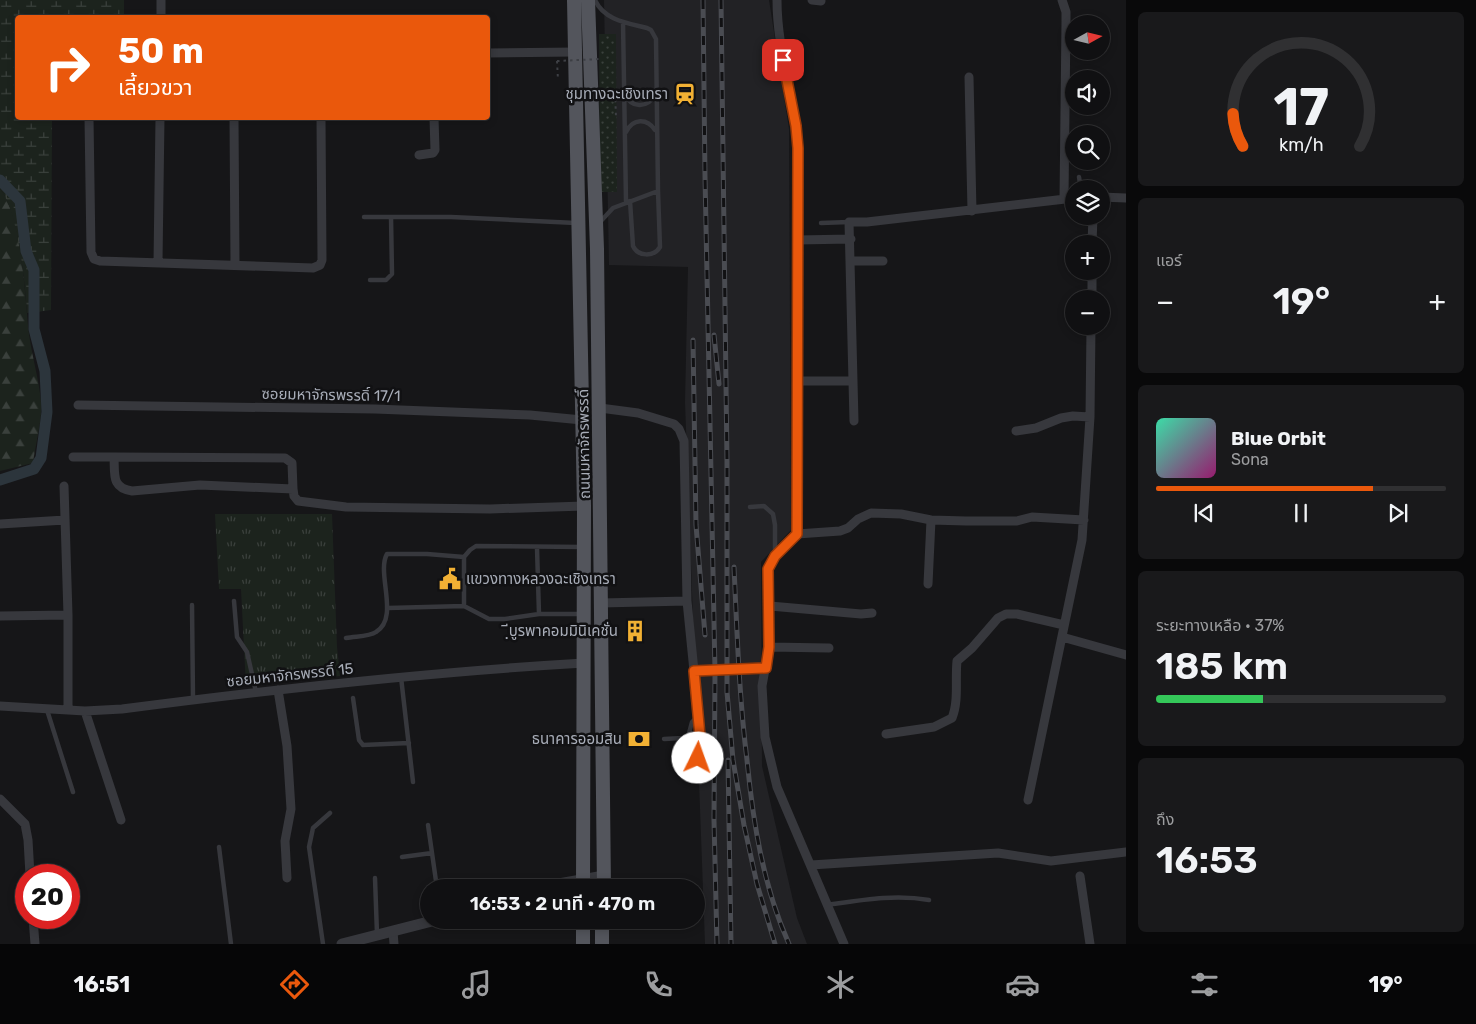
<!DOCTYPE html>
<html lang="th">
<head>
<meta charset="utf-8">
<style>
  :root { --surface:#101012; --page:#19191b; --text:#f1f3f6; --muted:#9c9d9f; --line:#303032; --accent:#ea580c }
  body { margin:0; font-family:Rubik,"Noto Sans Thai",sans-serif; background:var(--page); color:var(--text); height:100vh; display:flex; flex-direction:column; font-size:19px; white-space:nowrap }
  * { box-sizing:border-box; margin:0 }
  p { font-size:16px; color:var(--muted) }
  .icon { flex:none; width:28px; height:28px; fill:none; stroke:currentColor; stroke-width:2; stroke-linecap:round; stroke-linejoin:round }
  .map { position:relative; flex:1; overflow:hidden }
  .side { display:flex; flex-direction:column; gap:12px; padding:12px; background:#09090a; width:350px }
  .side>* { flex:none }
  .hud { position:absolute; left:15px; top:15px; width:475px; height:105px; border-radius:5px; box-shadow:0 2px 8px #0003,0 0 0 1px var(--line); background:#ea580c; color:#fff; overflow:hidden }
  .needle { width:32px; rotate:82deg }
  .tools { position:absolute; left:1065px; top:15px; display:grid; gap:10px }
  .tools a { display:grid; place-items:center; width:45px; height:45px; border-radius:50%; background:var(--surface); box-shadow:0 2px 8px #0003,0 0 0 1px var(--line); font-size:25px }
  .speed { position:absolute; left:15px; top:864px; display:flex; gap:10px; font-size:25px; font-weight:700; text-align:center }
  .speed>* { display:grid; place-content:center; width:65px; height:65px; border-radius:50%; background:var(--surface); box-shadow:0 2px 8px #0003,0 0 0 1px var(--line); line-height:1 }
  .speed .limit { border:8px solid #d22; background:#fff; color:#111 }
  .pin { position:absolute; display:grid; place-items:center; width:42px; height:42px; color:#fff; margin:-21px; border-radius:10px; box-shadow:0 2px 8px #0006 }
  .me { position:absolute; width:55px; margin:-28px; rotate:3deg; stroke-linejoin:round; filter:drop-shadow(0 0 4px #0008) }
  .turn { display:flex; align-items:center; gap:18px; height:105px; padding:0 20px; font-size:22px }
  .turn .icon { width:65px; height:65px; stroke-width:2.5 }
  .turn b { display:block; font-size:35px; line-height:42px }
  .big { font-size:38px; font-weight:600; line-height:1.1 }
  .side .tile { flex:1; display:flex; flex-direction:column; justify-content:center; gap:8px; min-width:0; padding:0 18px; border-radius:8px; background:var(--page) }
  .side .dial { align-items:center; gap:0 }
  .dial svg { height:130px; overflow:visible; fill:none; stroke:var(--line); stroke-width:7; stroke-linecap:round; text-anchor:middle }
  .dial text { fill:var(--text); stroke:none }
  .song { display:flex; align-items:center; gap:15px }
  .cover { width:60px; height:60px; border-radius:8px; background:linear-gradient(135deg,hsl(160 70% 55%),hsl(320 70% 35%)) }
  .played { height:5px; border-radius:2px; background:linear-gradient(90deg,var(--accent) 75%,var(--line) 75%) }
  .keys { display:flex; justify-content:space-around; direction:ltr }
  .heat { display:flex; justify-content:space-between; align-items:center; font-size:28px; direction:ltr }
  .charge { height:8px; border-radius:4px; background:linear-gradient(90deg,#34c759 37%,var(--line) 0) }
  .trip { position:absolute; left:420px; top:879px; width:285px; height:50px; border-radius:25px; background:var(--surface); box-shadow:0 2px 8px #0003,0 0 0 1px var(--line); font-weight:600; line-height:50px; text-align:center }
  .dock { display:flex; height:80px; justify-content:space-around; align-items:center; background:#060607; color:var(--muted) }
  .dock .icon { width:35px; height:35px }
  .dock .current { color:var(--accent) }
  .dock b { font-size:22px; color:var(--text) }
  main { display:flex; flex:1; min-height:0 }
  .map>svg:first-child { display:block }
  .built { fill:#222225 }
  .grass { fill:url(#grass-tufts) }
  .forest { fill:url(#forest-firs) }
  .wetland { fill:url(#wetland-marsh) }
  .garden { fill:url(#garden-dots) }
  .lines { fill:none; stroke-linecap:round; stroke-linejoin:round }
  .canal { stroke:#2c353c; stroke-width:11 }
  .path { stroke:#3d3f44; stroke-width:2; stroke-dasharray:2.5 4; stroke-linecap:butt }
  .service { stroke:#37383d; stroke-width:4.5 }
  .minor { stroke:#37383d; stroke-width:9 }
  .tertiary { stroke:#37383d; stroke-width:11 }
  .primary { stroke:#53555c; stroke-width:14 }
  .rail-casing { stroke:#4a4c52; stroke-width:5 }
  .rail { stroke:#111113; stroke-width:3; stroke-dasharray:9; stroke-linecap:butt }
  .path-bridge { stroke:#3d3f44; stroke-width:2; stroke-dasharray:2.5 4; stroke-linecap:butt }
  .route-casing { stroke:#983908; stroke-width:12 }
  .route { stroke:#ea580c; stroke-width:9 }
  .labels { text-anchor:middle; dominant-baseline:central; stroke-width:5; stroke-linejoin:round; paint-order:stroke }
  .poi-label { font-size:15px; fill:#a8adb8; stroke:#111113; text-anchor:end }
  .street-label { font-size:15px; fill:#a8adb8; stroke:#111113 }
</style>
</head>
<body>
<main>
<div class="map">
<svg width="1126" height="944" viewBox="0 0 1126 944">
  <defs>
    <pattern id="grass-tufts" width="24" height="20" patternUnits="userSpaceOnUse" patternTransform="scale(1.25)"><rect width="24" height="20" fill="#1c231d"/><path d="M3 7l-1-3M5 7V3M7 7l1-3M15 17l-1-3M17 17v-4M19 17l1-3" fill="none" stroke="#3a403c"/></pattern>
    <pattern id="forest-firs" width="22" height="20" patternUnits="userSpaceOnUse" patternTransform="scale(1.25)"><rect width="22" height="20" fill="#1c231d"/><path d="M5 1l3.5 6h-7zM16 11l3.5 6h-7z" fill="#3a403c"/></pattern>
    <pattern id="wetland-marsh" width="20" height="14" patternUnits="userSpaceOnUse" patternTransform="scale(1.25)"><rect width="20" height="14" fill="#1c231d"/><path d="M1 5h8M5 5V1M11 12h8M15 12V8" fill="none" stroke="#3a403c"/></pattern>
    <pattern id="garden-dots" width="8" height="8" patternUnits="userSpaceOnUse" patternTransform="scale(1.25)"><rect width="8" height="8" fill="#1c231d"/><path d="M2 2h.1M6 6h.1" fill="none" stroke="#3a403c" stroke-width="1.8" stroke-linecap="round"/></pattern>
  </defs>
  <rect width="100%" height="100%" fill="#161618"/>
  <path class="built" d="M604,0H769L789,129L791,530L761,562L762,766L797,918L807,944H705L685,402L688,267L609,265Z"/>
  <path class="grass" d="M215,514H332L337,647L340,676L246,686L241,589H219Z"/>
  <path class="forest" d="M0,189C22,214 25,299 29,334C32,357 39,379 41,402C43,416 35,447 33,463L0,471Z"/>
  <path class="wetland" d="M0,0H124V17L18,18V118H52L51,310L27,313C25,284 18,209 0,189Z"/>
  <path class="garden" d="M599,34H616L617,192H600Z"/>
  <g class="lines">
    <path class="canal" d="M0,180L20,201L26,251L34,270V329L45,371L47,412L41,458L34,469L0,480"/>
    <path class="path" d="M557,61L558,80
      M604,89L608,93H615L616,117"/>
    <path class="service" d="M595,0C604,20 627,23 647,28L651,30L656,39L658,191L613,208L600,222
      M623,22L626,202
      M625,94C631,108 647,109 655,95
      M626,132C633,118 647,118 655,130
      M1079,177L1081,189
      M630,201L633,246C638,257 654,257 660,247L658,191
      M364,217H451L576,223
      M821,223L849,222
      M370,280H386L392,274L391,217
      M750,507L764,506L773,514L775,525V555
      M537,548L539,614
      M234,601L237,637L247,652L256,692
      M192,605L193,700
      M464,606L489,619H505L539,614H582
      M388,608L464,606V557L470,550L476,546L583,547
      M346,638C355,636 369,637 376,632C400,618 376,573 387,554H427L464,557
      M401,677L413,782
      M353,698L359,740L363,745L409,743
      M47,710L73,792
      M664,739L683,738L688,737L692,722L697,717
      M688,765L698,758L700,736L694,671
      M428,825L437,888
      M219,847L231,944
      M402,857L432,853
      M375,878L377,934
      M827,905C862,900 895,894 929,900
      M323,944L309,847L313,828L330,813"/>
    <path class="minor" d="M161,0V18
      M777,0C777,50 794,98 798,147L797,534L775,556L768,569L769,647L762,686L765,737L777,787L844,944
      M812,0L821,1
      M1062,0L1066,12V21L1064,199
      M488,53L575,52
      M969,77L972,211
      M89,118L91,252L94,259L100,261L313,268L320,265L322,260L321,118
      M234,118L235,265
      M419,155L433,153L435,150L434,118
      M1101,197L1126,198
      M797,240L851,239
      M1092,244L1093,216
      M851,261H883
      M158,262L160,118
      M1092,299V271
      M797,381H853
      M78,405L375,409L530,415L582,420
      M600,408L638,413L674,424L679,429L684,441L687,601
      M854,421L849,222H867L1074,198
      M1016,431L1036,428L1061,418L1073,416L1090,417
      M73,457H114C115,474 111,488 132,491L200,485L293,489L294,496L298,501L346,507L490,509L584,506
      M114,457L285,458L292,463L293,489
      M64,486L68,615V709
      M0,524L65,520
      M797,534L840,531L848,528L858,519L871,513L901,514L931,520L966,521H1017L1032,517L1084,520
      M928,584L931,520
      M601,603L687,601L694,671L766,668
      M770,606L861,614L872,613
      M0,616L68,615
      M1062,637L1126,655
      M769,647L829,648
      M278,690L287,746L291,809L285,841L287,878
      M0,706L85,711L122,709C275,689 429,672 584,663
      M85,711L121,820
      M886,734L934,727L952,718C959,701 955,680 957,661L972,648L998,618L1006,614H1017L1064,625
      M0,799L25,824L28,840L30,875
      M1028,800L1082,540L1090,417L1091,326
      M811,865L998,853L1051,861L1126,852
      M1080,876L1090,944
      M33,918L35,944
      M393,931L394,944"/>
    <path class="tertiary" d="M536,888L604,876
      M342,944L436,920"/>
    <path class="primary" d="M574,0L584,506L583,888
      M588,0L597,249L604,888
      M583,944V920
      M602,944V920"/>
    <g class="rail-casing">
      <path id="rail" d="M703,0L705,176L715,671L714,820L717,944
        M721,0L727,461V692L733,760L744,825L757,884L775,944
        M714,335L719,384
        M693,340L696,525L705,635
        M734,567C737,631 739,696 747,760C753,822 763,886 789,944
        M728,760L731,944"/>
    </g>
    <use href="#rail" class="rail"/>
    <path class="path-bridge" d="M557,61L601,59"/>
  </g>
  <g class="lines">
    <g class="route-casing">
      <path id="route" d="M698,758L700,736L694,671L766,668L769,647L768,569L775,556L797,534L798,148L796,126L783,60"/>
    </g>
    <use href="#route" class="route"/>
  </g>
  <defs>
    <g id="station-bare" transform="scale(1.725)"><path d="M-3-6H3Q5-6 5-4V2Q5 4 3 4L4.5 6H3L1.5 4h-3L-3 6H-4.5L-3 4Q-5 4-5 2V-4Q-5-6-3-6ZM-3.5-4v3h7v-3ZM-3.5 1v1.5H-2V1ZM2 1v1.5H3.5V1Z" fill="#f2b134" stroke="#111113" stroke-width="2.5" paint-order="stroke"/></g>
    <g id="civic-bare" transform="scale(1.725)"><path d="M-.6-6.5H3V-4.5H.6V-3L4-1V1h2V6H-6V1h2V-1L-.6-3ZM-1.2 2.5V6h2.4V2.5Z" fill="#f2b134" stroke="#111113" stroke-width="2.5" paint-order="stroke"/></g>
    <g id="building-bare" transform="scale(1.725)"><path d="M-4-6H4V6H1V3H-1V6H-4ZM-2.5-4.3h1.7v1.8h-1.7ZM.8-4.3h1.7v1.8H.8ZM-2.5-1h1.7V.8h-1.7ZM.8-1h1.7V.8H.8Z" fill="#f2b134" stroke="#111113" stroke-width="2.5" paint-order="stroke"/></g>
    <g id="bank-bare" transform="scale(1.725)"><path d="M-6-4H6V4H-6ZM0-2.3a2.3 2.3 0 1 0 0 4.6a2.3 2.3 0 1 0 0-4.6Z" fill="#f2b134" stroke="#111113" stroke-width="2.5" paint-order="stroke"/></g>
  </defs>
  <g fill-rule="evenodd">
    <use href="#station-bare" x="685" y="94"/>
    <use href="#civic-bare" x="450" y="579"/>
    <use href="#building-bare" x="635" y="631"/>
    <use href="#bank-bare" x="639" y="739"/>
  </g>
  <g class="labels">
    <g class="poi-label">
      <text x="668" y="94">ชุมทางฉะเชิงเทรา</text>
      <text x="466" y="579" text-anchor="start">แขวงทางหลวงฉะเชิงเทรา</text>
      <text x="618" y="631">ฺีบูรพาคอมมินิเคชั่น</text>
      <text x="622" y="739">ธนาคารออมสิน</text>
    </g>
    <g class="street-label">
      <text transform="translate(331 395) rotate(1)">ซอยมหาจักรพรรดิ์ 17/1</text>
      <text transform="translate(584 444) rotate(-91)">ถนนมหาจักรพรรดิ์</text>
      <text transform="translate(290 675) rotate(-6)">ซอยมหาจักรพรรดิ์ 15</text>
    </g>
  </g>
</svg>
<div class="tools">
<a><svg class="needle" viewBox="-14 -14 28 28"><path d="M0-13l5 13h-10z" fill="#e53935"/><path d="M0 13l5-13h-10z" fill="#9c9d9f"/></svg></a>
<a><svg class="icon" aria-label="sound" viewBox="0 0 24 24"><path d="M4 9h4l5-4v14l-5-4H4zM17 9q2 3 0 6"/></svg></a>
<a><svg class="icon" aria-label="search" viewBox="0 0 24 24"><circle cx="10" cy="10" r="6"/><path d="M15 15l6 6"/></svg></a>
<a><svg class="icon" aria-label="layers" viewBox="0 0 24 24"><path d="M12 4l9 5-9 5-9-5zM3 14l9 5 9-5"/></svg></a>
<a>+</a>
<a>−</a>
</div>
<div class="speed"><div class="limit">20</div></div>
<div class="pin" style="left:783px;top:60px;background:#d93025"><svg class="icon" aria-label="arrive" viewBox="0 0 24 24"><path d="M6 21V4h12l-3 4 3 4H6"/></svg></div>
<svg class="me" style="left:698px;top:758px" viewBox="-20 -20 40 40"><circle r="19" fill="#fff"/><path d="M0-13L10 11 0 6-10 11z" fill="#ea580c"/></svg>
<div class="trip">16:53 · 2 นาที · 470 m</div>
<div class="hud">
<div class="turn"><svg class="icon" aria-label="right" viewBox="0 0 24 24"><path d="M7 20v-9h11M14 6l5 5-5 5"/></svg><div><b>50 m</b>เลี้ยวขวา</div></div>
</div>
</div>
<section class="side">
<div class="tile dial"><svg viewBox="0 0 100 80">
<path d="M14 69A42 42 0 1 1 86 69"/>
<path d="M14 69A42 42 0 0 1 8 49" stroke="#ea580c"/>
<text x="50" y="56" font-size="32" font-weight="700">17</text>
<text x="50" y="72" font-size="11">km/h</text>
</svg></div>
<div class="tile"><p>แอร์</p>
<div class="heat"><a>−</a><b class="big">19°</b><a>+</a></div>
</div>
<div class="tile">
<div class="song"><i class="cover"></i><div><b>Blue Orbit</b><p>Sona</p></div></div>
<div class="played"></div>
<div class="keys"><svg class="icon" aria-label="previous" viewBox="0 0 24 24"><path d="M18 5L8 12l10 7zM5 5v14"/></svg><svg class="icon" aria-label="pause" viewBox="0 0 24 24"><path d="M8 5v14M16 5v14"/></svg><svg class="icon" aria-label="next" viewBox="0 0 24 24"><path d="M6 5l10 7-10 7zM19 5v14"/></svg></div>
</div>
<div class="tile"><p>ระยะทางเหลือ · 37%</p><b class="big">185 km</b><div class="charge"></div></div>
<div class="tile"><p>ถึง</p><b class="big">16:53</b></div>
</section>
</main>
<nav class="dock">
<b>16:51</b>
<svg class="icon current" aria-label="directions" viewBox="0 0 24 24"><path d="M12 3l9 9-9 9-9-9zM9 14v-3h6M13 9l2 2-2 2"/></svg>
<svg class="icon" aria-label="music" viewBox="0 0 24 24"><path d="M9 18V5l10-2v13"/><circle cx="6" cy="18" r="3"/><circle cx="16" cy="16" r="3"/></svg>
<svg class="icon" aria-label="phone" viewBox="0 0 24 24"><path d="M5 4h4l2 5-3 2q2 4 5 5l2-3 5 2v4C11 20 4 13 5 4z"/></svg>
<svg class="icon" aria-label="climate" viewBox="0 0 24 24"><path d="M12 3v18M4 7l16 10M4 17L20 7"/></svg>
<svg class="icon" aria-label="car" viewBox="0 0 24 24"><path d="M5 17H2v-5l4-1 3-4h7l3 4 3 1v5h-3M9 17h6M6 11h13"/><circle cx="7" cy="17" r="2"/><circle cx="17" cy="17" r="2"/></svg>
<svg class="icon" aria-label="filters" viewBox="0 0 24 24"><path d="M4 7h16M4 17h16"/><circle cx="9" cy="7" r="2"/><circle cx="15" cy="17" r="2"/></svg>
<b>19°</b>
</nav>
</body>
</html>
